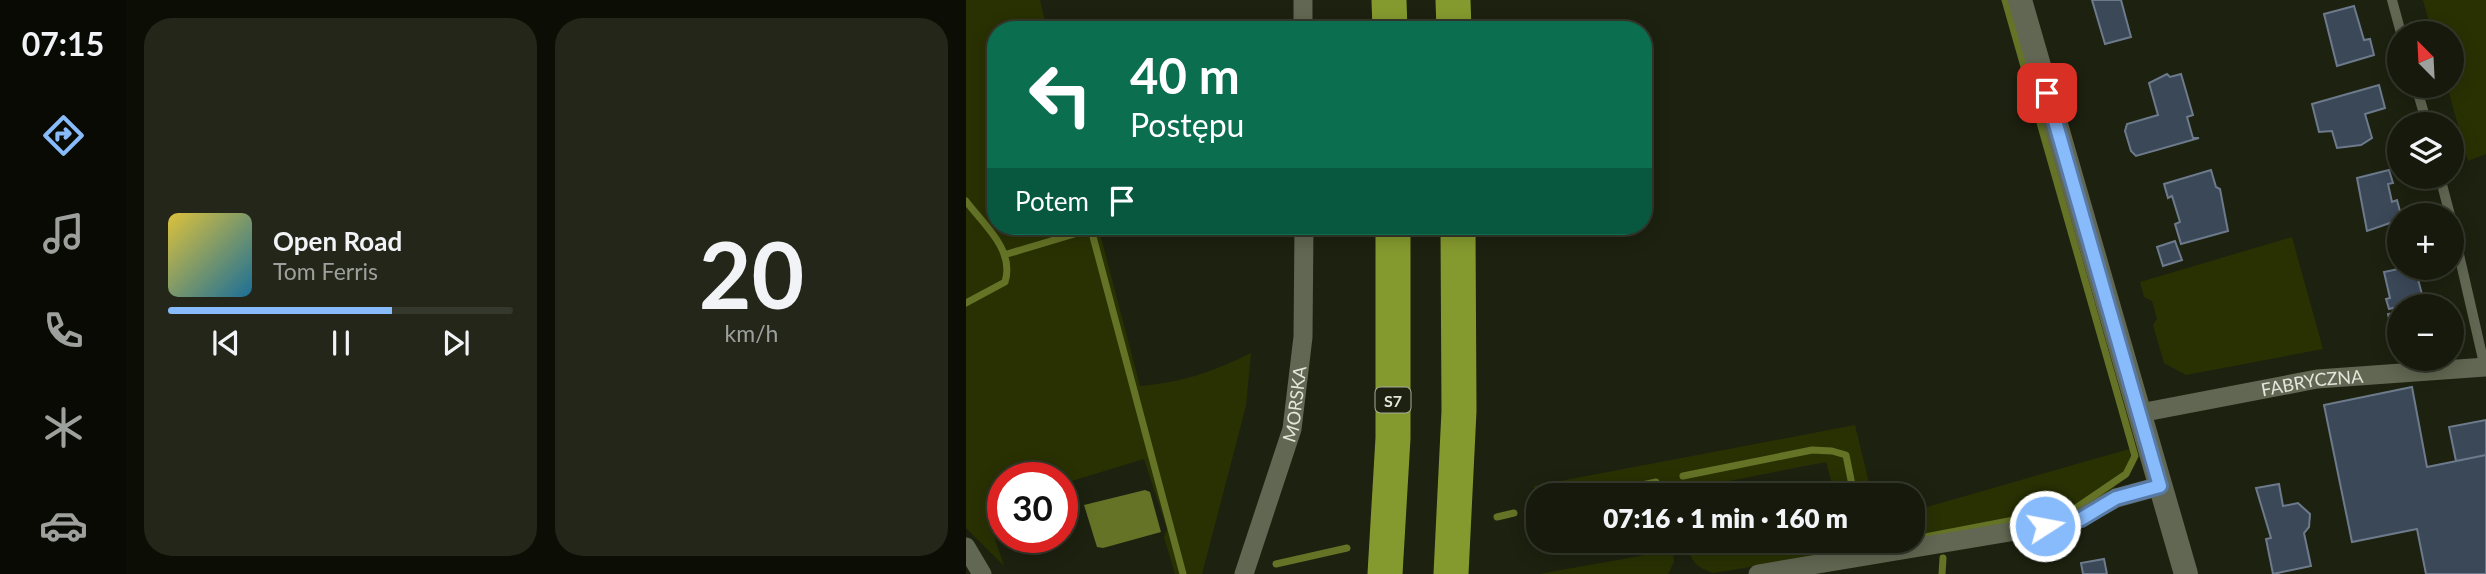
<!DOCTYPE html>
<html lang="pl">
<head>
<meta charset="utf-8">
<style>
  :root { --surface:#16190b; --page:#232619; --text:#f1f3f6; --muted:#9ea09d; --line:#35382c; --accent:#87bbfc }
  body { margin:0; font-family:Lato,sans-serif; background:var(--page); color:var(--text); height:100vh; display:flex; flex-direction:column; font-size:26px; white-space:nowrap }
  * { box-sizing:border-box; margin:0 }
  p { font-size:23px; color:var(--muted) }
  .icon { flex:none; width:38px; height:38px; fill:none; stroke:currentColor; stroke-width:2; stroke-linecap:round; stroke-linejoin:round }
  .map { position:relative; flex:1; overflow:hidden }
  .drawer { display:flex; flex-direction:column; gap:18px; padding:18px; background:#0c0e06; width:840px }
  .drawer>* { flex:none }
  .hud { position:absolute; left:21px; top:21px; width:665px; height:214px; border-radius:28px; box-shadow:0 4px 18px #0003,0 0 0 2px var(--line); background:#0b6e4f; color:#fff; overflow:hidden }
  .needle { width:46px; rotate:336deg }
  .controls { position:absolute; left:1421px; top:21px; display:grid; gap:14px }
  .controls a { display:grid; place-items:center; width:77px; height:77px; border-radius:50%; background:var(--surface); box-shadow:0 4px 18px #0003,0 0 0 2px var(--line); font-size:35px }
  .speed { position:absolute; left:21px; top:462px; display:flex; gap:14px; font-size:35px; font-weight:700; text-align:center }
  .speed>* { display:grid; place-content:center; width:91px; height:91px; border-radius:50%; background:var(--surface); box-shadow:0 4px 18px #0003,0 0 0 2px var(--line); line-height:1 }
  .speed .limit { border:10px solid #d22; background:#fff; color:#111 }
  .pin { position:absolute; display:grid; place-items:center; width:60px; height:60px; color:#fff; margin:-30px; border-radius:14px; box-shadow:0 4px 10px #0006 }
  .me { position:absolute; width:77px; margin:-38px; rotate:79deg; stroke-linejoin:round; filter:drop-shadow(0 0 5px #0008) }
  .turn { display:flex; align-items:center; gap:24px; height:147px; padding:0 28px; font-size:32px }
  .turn .icon { width:91px; height:91px; stroke-width:2.5 }
  .turn b { display:block; font-size:49px; line-height:60px }
  .then { display:flex; align-items:center; height:66px; padding:0 28px; background:#0003; gap:14px; font-size:26px }
  .drawer .tile { flex:1; display:flex; flex-direction:column; justify-content:center; gap:10px; min-width:0; padding:0 24px; border-radius:28px; background:var(--page) }
  .drawer .dial { align-items:center; gap:0 }
  .dial b { font-size:91px; line-height:1 }
  .song { display:flex; align-items:center; gap:21px }
  .cover { width:84px; height:84px; border-radius:10px; background:linear-gradient(135deg,hsl(50 70% 55%),hsl(200 70% 35%)) }
  .played { height:7px; border-radius:4px; background:linear-gradient(90deg,var(--accent) 65%,var(--line) 65%) }
  .keys { display:flex; justify-content:space-around; direction:ltr }
  .drawer .tiles { flex:1; display:grid; gap:18px; grid-template-columns:repeat(2,1fr) }
  .trip { position:absolute; left:560px; top:483px; width:399px; height:70px; border-radius:28px; background:var(--surface); box-shadow:0 4px 18px #0003,0 0 0 2px var(--line); font-weight:800; line-height:70px; text-align:center }
  main { display:flex; flex:1; min-height:0 }
  .dock { display:flex; flex-direction:column; width:126px; justify-content:space-around; align-items:center; background:#090a04; color:var(--muted) }
  .dock .icon { width:49px; height:49px }
  .dock .active { color:var(--accent) }
  .dock b { font-size:32px; color:var(--text) }
  .map>svg:first-child { display:block }
  .green { fill:#293103 }
  .water { fill:#647326 }
  .lines { fill:none; stroke-linecap:round; stroke-linejoin:round }
  .stream { stroke:#647326; stroke-width:7 }
  .building { fill:#3b4858; stroke:#6d7a8c; stroke-width:2 }
  .service { stroke:#616752; stroke-width:10 }
  .minor { stroke:#616752; stroke-width:19 }
  .tertiary { stroke:#616752; stroke-width:24 }
  .motorway { stroke:#859a2e; stroke-width:35 }
  .route-casing { stroke:#587aa4; stroke-width:18 }
  .route { stroke:#87bbfc; stroke-width:12 }
  .labels { text-anchor:middle; dominant-baseline:central; stroke-width:5; stroke-linejoin:round; paint-order:stroke }
  .shield { fill:#1d210f; stroke:#a8ac9e; stroke-width:2 }
  .shield-label { font-size:16px; font-weight:bold; fill:#e3e7db }
  .street-label { font-size:18px; fill:#e3e7db; stroke:#1d210f }
</style>
</head>
<body>
<main>
<nav class="dock">
<b>07:15</b>
<svg class="icon active" aria-label="directions" viewBox="0 0 24 24"><path d="M12 3l9 9-9 9-9-9zM9 14v-3h6M13 9l2 2-2 2"/></svg>
<svg class="icon" aria-label="music" viewBox="0 0 24 24"><path d="M9 18V5l10-2v13"/><circle cx="6" cy="18" r="3"/><circle cx="16" cy="16" r="3"/></svg>
<svg class="icon" aria-label="phone" viewBox="0 0 24 24"><path d="M5 4h4l2 5-3 2q2 4 5 5l2-3 5 2v4C11 20 4 13 5 4z"/></svg>
<svg class="icon" aria-label="climate" viewBox="0 0 24 24"><path d="M12 3v18M4 7l16 10M4 17L20 7"/></svg>
<svg class="icon" aria-label="car" viewBox="0 0 24 24"><path d="M5 17H2v-5l4-1 3-4h7l3 4 3 1v5h-3M9 17h6M6 11h13"/><circle cx="7" cy="17" r="2"/><circle cx="17" cy="17" r="2"/></svg>
</nav>
<section class="drawer">
<div class="tiles">
<div class="tile">
<div class="song"><i class="cover"></i><div><b>Open Road</b><p>Tom Ferris</p></div></div>
<div class="played"></div>
<div class="keys"><svg class="icon" aria-label="previous" viewBox="0 0 24 24"><path d="M18 5L8 12l10 7zM5 5v14"/></svg><svg class="icon" aria-label="pause" viewBox="0 0 24 24"><path d="M8 5v14M16 5v14"/></svg><svg class="icon" aria-label="next" viewBox="0 0 24 24"><path d="M6 5l10 7-10 7zM19 5v14"/></svg></div>
</div>
<div class="tile dial"><b>20</b><p>km/h</p></div>
</div>
</section>
<div class="map">
<svg width="1520" height="574" viewBox="0 0 1520 574">
  <rect width="100%" height="100%" fill="#1d210f"/>
  <path class="green" d="M0,0H74L81,30H30V226H132L174,386C218,382 246,372 285,353L280,406L236,574H209L198,537L201,529L178,459L96,484V478H37V503L19,509L38,566L0,528Z
    M1457,0H1520V154L1502,161L1481,86H1486V33H1466Z
    M1326,237L1357,349L1220,375L1198,363L1187,325L1191,319L1186,301L1178,297L1174,282Z
    M889,425L906,495H869L860,462L691,495H572V519L568,486Z
    M1170,447C1175,465 1162,477 1148,485L1149,489L1103,516L747,573C733,568 725,563 722,547L758,541H947V511Z
    M707,550L708,562L702,574H573Z"/>
  <path class="water" d="M179,490L184,492L195,532L137,548L131,547L118,505Z"/>
  <g class="lines">
    <path class="stream" d="M0,201C18,225 49,250 39,282L0,303
      M41,254L125,229L217,574
      M717,476L846,450L866,451L880,455L888,495
      M631,495L690,482
      M571,508H572
      M531,517L548,513
      M954,538L1110,508L1160,474L1169,456L1039,0
      M915,541H929
      M310,564L381,548
      M976,574L977,558"/>
  </g>
  <path class="building" d="M1126,0H1155L1165,37L1139,44Z
    M1388,6L1398,40L1404,39L1408,55L1371,66L1358,14Z
    M1201,74L1204,77L1215,74L1227,115L1221,117L1227,138H1233L1170,156L1165,151L1159,131L1161,124L1192,115L1183,83Z
    M1413,85L1419,108L1399,114L1406,138L1395,145L1371,148L1366,131L1353,132L1346,104Z
    M1245,170L1250,187L1254,189L1262,231L1215,244L1209,224L1214,222L1206,196L1202,198L1198,184Z
    M1423,170L1427,183L1422,184L1426,202L1431,200L1434,211L1441,215H1433V227L1427,222L1401,231L1391,178Z
    M1209,241L1216,260L1197,266L1191,247Z
    M1437,268H1454L1456,278L1452,279L1459,306H1433V332L1425,327L1422,314L1428,313L1427,308L1423,309L1420,299L1424,298L1418,272Z
    M1446,387L1461,467L1520,455V574H1460L1451,529L1386,542L1358,405Z
    M1520,420V455L1490,461L1483,427Z
    M1313,484L1317,506L1332,503L1344,514L1343,527L1338,533L1345,566L1307,574L1300,539L1305,538L1290,488Z
    M1138,559L1141,574H1117L1115,563Z"/>
  <g class="lines">
    <path class="service" d="M1426,0L1435,33
      M1450,86L1461,124
      M1474,177L1484,215
      M1486,224L1519,368"/>
    <g class="minor">
      <path d="M337,0V30"/>
      <path id="s1" d="M1174,413L1351,379L1520,367"/>
      <path d="M0,547L16,574"/>
      <path id="s2" d="M278,574L326,429L337,337L338,226"/>
      <path d="M792,574L1109,521L1150,498L1194,486"/>
    </g>
    <path class="tertiary" d="M1054,0L1220,574"/>
    <path class="motorway" d="M423,0L424,30
      M487,0L488,30
      M419,574L427,438V226
      M485,574L493,411L492,226"/>
  </g>
  <g class="lines">
    <g class="route-casing">
      <path id="route" d="M1079,526L1115,519L1150,498L1194,486L1081,93"/>
    </g>
    <use href="#route" class="route"/>
  </g>
  <g class="labels">
    <rect class="shield" x="409.5" y="387.5" width="35" height="25" rx="5"/>
    <g class="shield-label">
      <text x="427" y="400">S7</text>
    </g>
    <g class="street-label">
      <text stroke="none"><textPath href="#s1" startOffset="175">FABRYCZNA</textPath></text>
      <text stroke="none"><textPath href="#s2" startOffset="178">MORSKA</textPath></text>
    </g>
  </g>
</svg>
<div class="controls">
<a><svg class="needle" viewBox="-14 -14 28 28"><path d="M0-13l5 13h-10z" fill="#e53935"/><path d="M0 13l5-13h-10z" fill="#9ea09d"/></svg></a>
<a><svg class="icon" aria-label="layers" viewBox="0 0 24 24"><path d="M12 4l9 5-9 5-9-5zM3 14l9 5 9-5"/></svg></a>
<a>+</a>
<a>−</a>
</div>
<div class="speed"><div class="limit">30</div></div>
<div class="pin" style="left:1081px;top:93px;background:#d93025"><svg class="icon" aria-label="arrive" viewBox="0 0 24 24"><path d="M6 21V4h12l-3 4 3 4H6"/></svg></div>
<svg class="me" style="left:1079px;top:526px" viewBox="-20 -20 40 40"><circle r="17" fill="#87bbfc" stroke="#fff" stroke-width="3"/><path d="M0-11L8 9 0 5-8 9z" fill="#fff"/></svg>
<div class="trip">07:16 · 1 min · 160 m</div>
<div class="hud">
<div class="turn"><svg class="icon" aria-label="left" viewBox="0 0 24 24"><path d="M17 20v-9H6M10 6l-5 5 5 5"/></svg><div><b>40 m</b>Postępu</div></div>
<div class="then">Potem<svg class="icon" aria-label="arrive" viewBox="0 0 24 24"><path d="M6 21V4h12l-3 4 3 4H6"/></svg></div>
</div>
</div>
</main>
</body>
</html>
